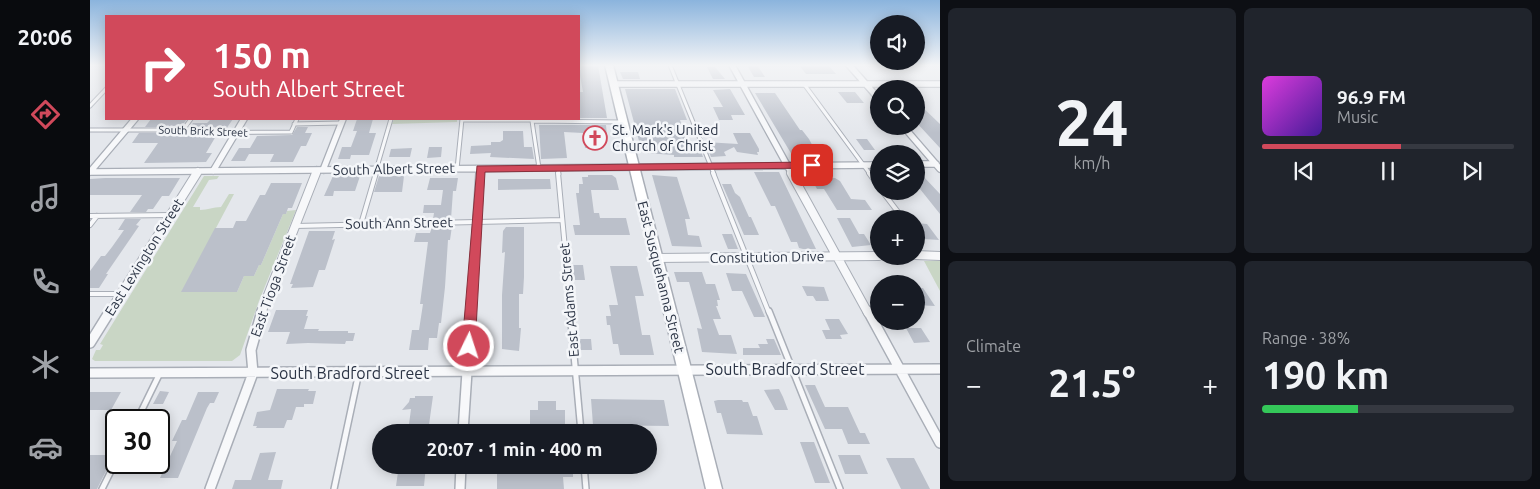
<!DOCTYPE html>
<html lang="en">
<head>
<meta charset="utf-8">
<style>
  :root { --surface:#171b24; --page:#20242c; --text:#f1f3f6; --muted:#9ea1a6; --line:#363941; --accent:#d1495b }
  body { margin:0; font-family:Ubuntu,sans-serif; background:var(--page); color:var(--text); height:100vh; display:flex; flex-direction:column; font-size:19px; white-space:nowrap }
  * { box-sizing:border-box; margin:0 }
  p { font-size:16px; color:var(--muted) }
  .icon { flex:none; width:28px; height:28px; fill:none; stroke:currentColor; stroke-width:2; stroke-linecap:round; stroke-linejoin:round }
  .map { position:relative; flex:1; overflow:hidden }
  .side { display:flex; flex-direction:column; gap:8px; padding:8px; background:#0d0f14; width:600px }
  .side>* { flex:none }
  .guide { position:absolute; left:15px; top:15px; width:475px; height:105px; border-radius:0px; box-shadow:0 2px 12px #0003; background:#d1495b; color:#fff; overflow:hidden }
  .buttons { position:absolute; left:780px; top:15px; display:grid; gap:10px }
  .buttons a { display:grid; place-items:center; width:55px; height:55px; border-radius:50%; background:var(--surface); box-shadow:0 2px 12px #0003; font-size:25px }
  .speed { position:absolute; left:15px; top:409px; display:flex; gap:10px; font-size:25px; font-weight:700; text-align:center }
  .speed>* { display:grid; place-content:center; width:65px; height:65px; border-radius:50%; background:var(--surface); box-shadow:0 2px 12px #0003; line-height:1 }
  .speed .limit { border:2px solid #111; border-radius:8px; background:#fff; color:#111 }
  .pin { position:absolute; display:grid; place-items:center; width:42px; height:42px; color:#fff; margin:-21px; border-radius:10px; box-shadow:0 2px 8px #0006 }
  .me { position:absolute; width:55px; margin:-28px; rotate:4deg; stroke-linejoin:round; filter:drop-shadow(0 0 4px #0008) }
  .turn { display:flex; align-items:center; gap:18px; height:105px; padding:0 25px; font-size:22px }
  .turn .icon { width:65px; height:65px; stroke-width:2.5 }
  .turn b { display:block; font-size:35px; line-height:42px }
  .big { font-size:38px; font-weight:700; line-height:1.1 }
  .side .card { flex:1; display:flex; flex-direction:column; justify-content:center; gap:8px; min-width:0; padding:0 18px; border-radius:8px; background:var(--page) }
  .side .dial { align-items:center; gap:0 }
  .dial b { font-size:65px; line-height:1 }
  .song { display:flex; align-items:center; gap:15px }
  .cover { width:60px; height:60px; border-radius:8px; background:linear-gradient(135deg,hsl(300 70% 55%),hsl(260 70% 35%)) }
  .played { height:5px; border-radius:2px; background:linear-gradient(90deg,var(--accent) 55%,var(--line) 55%) }
  .keys { display:flex; justify-content:space-around; direction:ltr }
  .heat { display:flex; justify-content:space-between; align-items:center; font-size:28px; direction:ltr }
  .charge { height:8px; border-radius:4px; background:linear-gradient(90deg,#34c759 38%,var(--line) 0) }
  .side .tiles { flex:1; display:grid; gap:8px; grid-template-columns:repeat(2,1fr) }
  .trip { position:absolute; left:282px; top:424px; width:285px; height:50px; border-radius:25px; background:var(--surface); box-shadow:0 2px 12px #0003; font-weight:700; line-height:50px; text-align:center }
  main { display:flex; flex:1; min-height:0 }
  .menu { display:flex; flex-direction:column; width:90px; justify-content:space-around; align-items:center; background:#090b0e; color:var(--muted) }
  .menu .icon { width:35px; height:35px }
  .menu .on { color:var(--accent) }
  .menu b { font-size:22px; color:var(--text) }
  .map>svg:first-child { display:block }
  .green { fill:#c9d6c5 }
  .building { fill:#bbc0ca }
  .lines { fill:none; stroke-linecap:round; stroke-linejoin:round }
  .service-far2-casing { stroke:#a9aeb7; stroke-width:5 }
  .service-far1-casing { stroke:#a9aeb7; stroke-width:6 }
  .service-casing { stroke:#a9aeb7; stroke-width:8 }
  .minor-far2-casing { stroke:#a9aeb7; stroke-width:8 }
  .minor-far1-casing { stroke:#a9aeb7; stroke-width:10 }
  .minor-casing { stroke:#a9aeb7; stroke-width:12 }
  .secondary-casing { stroke:#a9aeb7; stroke-width:3 }
  .service-far2 { stroke:#f7f8fa; stroke-width:3 }
  .service-far1 { stroke:#f7f8fa; stroke-width:4 }
  .service { stroke:#f7f8fa; stroke-width:5 }
  .minor-far2 { stroke:#f7f8fa; stroke-width:5.5 }
  .minor-far1 { stroke:#f7f8fa; stroke-width:8 }
  .minor { stroke:#f7f8fa; stroke-width:9 }
  .secondary { fill:#fff; fill-rule:evenodd }
  .route { fill:#d1495b; stroke:#882f3b }
  .labels { text-anchor:middle; dominant-baseline:central; stroke-width:5; stroke-linejoin:round; paint-order:stroke }
  .far-street-label { font-size:11px; fill:#2b3445; stroke:#f4f6f9 }
  .poi-label { font-size:14px; fill:#2b3445; stroke:#f4f6f9; text-anchor:start }
  .street-label { font-size:14px; fill:#2b3445; stroke:#f4f6f9 }
  .near-street-label { font-size:16px; fill:#2b3445; stroke:#f4f6f9 }
</style>
</head>
<body>
<main>
<nav class="menu">
<b>20:06</b>
<svg class="icon on" aria-label="directions" viewBox="0 0 24 24"><path d="M12 3l9 9-9 9-9-9zM9 14v-3h6M13 9l2 2-2 2"/></svg>
<svg class="icon" aria-label="music" viewBox="0 0 24 24"><path d="M9 18V5l10-2v13"/><circle cx="6" cy="18" r="3"/><circle cx="16" cy="16" r="3"/></svg>
<svg class="icon" aria-label="phone" viewBox="0 0 24 24"><path d="M5 4h4l2 5-3 2q2 4 5 5l2-3 5 2v4C11 20 4 13 5 4z"/></svg>
<svg class="icon" aria-label="climate" viewBox="0 0 24 24"><path d="M12 3v18M4 7l16 10M4 17L20 7"/></svg>
<svg class="icon" aria-label="car" viewBox="0 0 24 24"><path d="M5 17H2v-5l4-1 3-4h7l3 4 3 1v5h-3M9 17h6M6 11h13"/><circle cx="7" cy="17" r="2"/><circle cx="17" cy="17" r="2"/></svg>
</nav>
<div class="map">
<svg width="850" height="489" viewBox="0 0 850 489">
  <rect width="100%" height="100%" fill="#e4e7ec"/>
  <path class="green" d="M304,119H367V122L302,124Z
    M114,176H129L127,179L119,180L103,207H110V210C118,210 123,207 131,207L139,194H144L92,292H147L154,276H164L169,265H171L193,214H196L197,211L206,210L169,301L150,355L142,361H5L2,359L6,350H10L13,345L10,344Z
    M834,261H850V291Z"/>
  <path class="building" d="M490,65H508L517,118H489V92H493L489,70H491Z
    M657,65H667L675,77H664Z
    M709,65H738L746,74H716Z
    M617,67H625L635,79H623Z
    M530,72H548L550,79H533Z
    M535,89H585L597,120H590L598,143H608L613,157H584V155L555,153L553,141H549Z
    M640,89L655,115H641L643,120H629L623,107H633L623,90Z
    M748,92H765L774,103H757Z
    M665,93H685L710,130H712L719,139L728,156L702,155Z
    M826,101L850,124V148L826,122Z
    M61,119H97L91,127H55Z
    M121,119H143L136,129L98,130L103,123H117Z
    M267,119H283L279,133H286L279,155H261L260,159H248L252,147H261L267,131H263Z
    M449,125H516L517,136H512L514,148H495L493,133L474,132L477,158L451,159Z
    M207,127H218L215,133H222L216,146H211L203,162H180L184,154H159L155,161H141L149,148H160L167,136L202,135Z
    M413,131H433L434,147H442L444,159L400,157L401,153L380,154L381,146L401,145V142H410L413,140Z
    M49,133H88L91,136H126L116,153H122L116,162L54,163L68,143H42Z
    M643,133H660L669,149V152H667L668,155L647,152L644,147L634,152L636,156L621,157L615,142L648,144Z
    M766,139H777L785,150H774Z
    M339,147H352L351,157L337,158Z
    M322,148L320,157H299L301,149Z
    M664,172H689L726,249H713L709,248L707,242H701L685,206H681Z
    M498,175H522L526,178L529,190H501L504,213H509L510,218H536L540,235H485L483,225H490L486,193H489V184H493L492,177H498Z
    M562,175L587,177L600,219H595L598,235L609,236L612,247L582,246Z
    M826,175L833,176L850,194V214L826,184Z
    M243,176H270L265,191H244L243,196H234Z
    M289,176H314L312,192H284Z
    M731,177L745,178L750,181L761,199L775,200L782,210H747L734,189H727L721,178Z
    M15,178H90L79,196H72L63,209H58L56,212H40L52,195H0V179Z
    M340,178H368L366,191H363L361,219H343L344,213H333L334,205H351L353,190H337Z
    M408,179H460L461,189L408,190Z
    M181,183H212L202,208H198L196,214H193L171,265H169L164,276H154L147,292H91L125,228H143L146,221H156L170,195H175Z
    M632,184H641L645,193L650,197L659,217H661L669,235H654Z
    M747,218H760L769,234H774L781,245L762,247Z
    M35,219H51L46,225L49,226L16,274H18L9,288H0V271L11,256H15L22,247L34,230H28Z
    M826,223L837,224L849,240L834,239L826,228Z
    M362,226L360,240H358L355,287L351,323H349L347,338H339L338,350H319L322,330H329L333,304H330L338,242H324L326,233H340L342,227Z
    M416,227H434V277L433,294H429V328H431L429,351L412,349V295L415,252L412,253L413,231Z
    M219,231H245L242,240L245,239L235,270H229L223,287L201,288L203,284H200Z
    M632,234H642L648,249H638Z
    M481,265H493L495,280H482Z
    M520,266H547L554,296H545L552,335H560L564,355H530L528,344H523L520,325H517L516,316H521L519,305H528Z
    M584,272H612L616,284H625L630,300H627L628,306H626L631,319H623L629,335H641L647,354L612,352L607,328L612,329L599,282H587Z
    M636,273L656,274L675,317H664L652,291H642Z
    M712,286L734,287L739,301H726L723,296H717Z
    M826,288H833L845,306L826,305Z
    M186,310H218L216,316H218L214,329H229L228,331H258V333H265L263,341H256L255,344L218,343L196,344L200,332H178Z
    M735,319H749L758,334L750,335L752,339H736L732,330H740Z
    M816,328H831L840,342L824,343Z
    M489,339H501L502,350H490Z
    M676,339H684L691,355H653V348H670L668,344H678Z
    M715,385H725L735,407H758L770,433H775L780,444H758L752,429H735Z
    M187,389H219L218,391H226L223,404H214V407H206L202,420H197L194,428H166L167,426H163L167,412L180,410Z
    M689,389L693,397L698,410H685L674,390Z
    M70,391L79,392L73,404H63Z
    M0,392H31L21,410H0Z
    M108,392H129L124,403H120L117,408L88,478H70L87,441H82L92,420H96Z
    M325,396H343L338,432H318L321,409L312,410L319,402L320,398H325Z
    M501,399L574,400L579,426L503,425Z
    M628,400H652L653,402H658L663,416H667L673,435L637,434L631,413H627L624,401Z
    M448,401H466V410H475V424H471V432H445V425H440V410H448Z
    M710,442H724L740,483H725Z
    M186,452L178,480H193L191,489H142L145,480H161L170,453Z
    M0,455H24L7,489H0Z
    M748,455H770L778,474H755Z
    M796,458H824L840,489H811Z
    M309,465H336L334,486H306Z
    M407,465H473L474,467H483V477H473L474,489H407Z"/>
  <g class="lines">
    <g class="service-far2-casing">
      <path id="service-far2" d="M580,65L624,174
        M714,84L780,174
        M0,106L16,89
        M372,120H442
        M442,121L532,122
        M442,121L449,168
        M204,124L251,123
        M0,130H93
        M93,130L91,133L201,132L207,119
        M93,130L101,119
        M468,168L469,174
        M367,169L372,119
        M285,174L301,119"/>
    </g>
    <g class="service-far1-casing">
      <path id="service-far1" d="M468,173L481,313
        M623,173L679,313
        M779,173L789,187
        M792,191L808,212
        M0,216L81,215
        M271,224L286,173
        M0,225L7,216
        M205,226L472,220
        M0,294H31"/>
    </g>
    <g class="service-casing">
      <path id="service" d="M480,311L491,432
        M679,311L750,489
        M47,420L70,373
        M494,465L496,489
        M12,489L26,461
        M244,489L269,372"/>
    </g>
    <g class="minor-far2-casing">
      <path id="minor-far2" d="M642,65L702,174
        M759,65L789,99
        M523,84H850
        M813,126L850,169
        M826,164H846
        M233,170L253,119
        M123,171L154,119
        M0,172L789,165
        M0,172L45,119
        M106,174L108,171
        M225,174L227,170
        M390,174V169"/>
    </g>
    <g class="minor-far1-casing">
      <path id="minor-far1" d="M701,173L778,313
        M826,255L850,256
        M566,258L789,256
        M19,313L107,173
        M171,313L226,173
        M381,313L390,173"/>
    </g>
    <g class="minor-casing">
      <path id="minor" d="M778,311L850,443
        M0,343L20,311
        M0,373L850,369
        M373,432L381,311
        M120,489L163,373L161,350L172,311
        M370,489L371,465"/>
    </g>
    <g class="secondary-casing">
      <path id="secondary" d="M515,65H523L632,489H616Z"/>
    </g>
    <use href="#service-far2" class="service-far2"/>
    <use href="#service-far1" class="service-far1"/>
    <use href="#service" class="service"/>
    <use href="#minor-far2" class="minor-far2"/>
    <use href="#minor-far1" class="minor-far1"/>
    <use href="#minor" class="minor"/>
    <use href="#secondary" class="secondary"/>
  </g>
  <linearGradient id="sky" x2="0" y2="1"><stop stop-color="#8bb4dd"/><stop offset="0.49" stop-color="#f3f4f6"/><stop offset="1" stop-color="#f3f4f6" stop-opacity="0"/></linearGradient>
  <rect width="850" height="133" fill="url(#sky)"/>
  <path class="route" d="M722,162L726,163V168L395,172L385,346L383,351L379,353L374,351L372,346L387,166Z"/>
  <defs>
    <g id="church-ring" transform="scale(1.25)"><circle r="9.5" fill="#f4f6f9" stroke="#d1495b" stroke-width="1.5"/><path d="M-1.2-6h2.4v3.5h3.3v2.4h-3.3V6h-2.4V-.1h-3.3v-2.4h3.3Z" fill="#d1495b"/></g>
  </defs>
  <g fill-rule="evenodd">
    <use href="#church-ring" x="505" y="138"/>
  </g>
  <g class="labels">
    <g class="far-street-label">
      <text transform="translate(113 131) rotate(2)">South Brick Street</text>
    </g>
    <g class="poi-label">
      <text x="522" y="130">St. Mark's United<tspan x="522" dy="16">Church of Christ</tspan></text>
    </g>
    <g class="street-label">
      <text transform="translate(304 169) rotate(-1)">South Albert Street</text>
      <text transform="translate(309 223) rotate(-1)">South Ann Street</text>
      <text transform="translate(54 257) rotate(-58)">East Lexington Street</text>
      <text transform="translate(677 257) rotate(-1)">Constitution Drive</text>
      <text transform="translate(571 277) rotate(76)">East Susquehanna Street</text>
      <text transform="translate(183 286) rotate(-70)">East Tioga Street</text>
      <text transform="translate(479 300) rotate(-95)">East Adams Street</text>
    </g>
    <g class="near-street-label">
      <text x="695" y="369">South Bradford Street</text>
      <text x="260" y="373">South Bradford Street</text>
    </g>
  </g>
</svg>
<div class="buttons">
<a><svg class="icon" aria-label="sound" viewBox="0 0 24 24"><path d="M4 9h4l5-4v14l-5-4H4zM17 9q2 3 0 6"/></svg></a>
<a><svg class="icon" aria-label="search" viewBox="0 0 24 24"><circle cx="10" cy="10" r="6"/><path d="M15 15l6 6"/></svg></a>
<a><svg class="icon" aria-label="layers" viewBox="0 0 24 24"><path d="M12 4l9 5-9 5-9-5zM3 14l9 5 9-5"/></svg></a>
<a>+</a>
<a>−</a>
</div>
<div class="speed"><div class="limit">30</div></div>
<div class="pin" style="left:722px;top:165px;background:#d93025"><svg class="icon" aria-label="arrive" viewBox="0 0 24 24"><path d="M6 21V4h12l-3 4 3 4H6"/></svg></div>
<svg class="me" style="left:379px;top:346px" viewBox="-20 -20 40 40"><circle r="17" fill="#d1495b" stroke="#fff" stroke-width="3"/><path d="M0-11L8 9 0 5-8 9z" fill="#fff"/></svg>
<div class="trip">20:07 · 1 min · 400 m</div>
<div class="guide">
<div class="turn"><svg class="icon" aria-label="right" viewBox="0 0 24 24"><path d="M7 20v-9h11M14 6l5 5-5 5"/></svg><div><b>150 m</b>South Albert Street</div></div>
</div>
</div>
<section class="side">
<div class="tiles">
<div class="card dial"><b>24</b><p>km/h</p></div>
<div class="card">
<div class="song"><i class="cover"></i><div><b>96.9 FM</b><p>Music</p></div></div>
<div class="played"></div>
<div class="keys"><svg class="icon" aria-label="previous" viewBox="0 0 24 24"><path d="M18 5L8 12l10 7zM5 5v14"/></svg><svg class="icon" aria-label="pause" viewBox="0 0 24 24"><path d="M8 5v14M16 5v14"/></svg><svg class="icon" aria-label="next" viewBox="0 0 24 24"><path d="M6 5l10 7-10 7zM19 5v14"/></svg></div>
</div>
<div class="card"><p>Climate</p>
<div class="heat"><a>−</a><b class="big">21.5°</b><a>+</a></div>
</div>
<div class="card"><p>Range · 38%</p><b class="big">190 km</b><div class="charge"></div></div>
</div>
</section>
</main>
</body>
</html>
